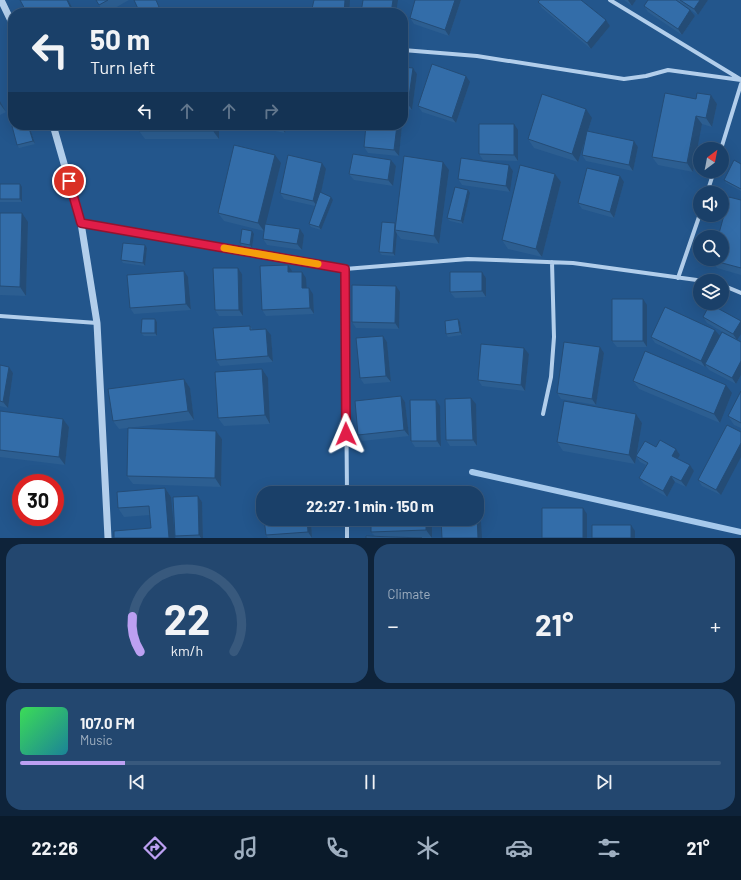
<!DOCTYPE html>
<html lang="en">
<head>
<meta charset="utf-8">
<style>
  :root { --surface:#1a4069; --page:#23476f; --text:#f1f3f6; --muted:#9fafc0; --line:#38597d; --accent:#bca0f2 }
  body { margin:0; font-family:Barlow,sans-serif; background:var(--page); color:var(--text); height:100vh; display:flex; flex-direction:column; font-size:15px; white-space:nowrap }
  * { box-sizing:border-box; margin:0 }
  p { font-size:13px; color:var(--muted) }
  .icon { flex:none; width:22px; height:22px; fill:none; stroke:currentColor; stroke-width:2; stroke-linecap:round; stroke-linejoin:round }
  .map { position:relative; height:538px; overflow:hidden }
  .drawer { display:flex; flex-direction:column; gap:6px; padding:6px; background:#0e233a; flex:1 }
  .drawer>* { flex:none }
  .guide { position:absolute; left:8px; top:8px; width:400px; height:122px; border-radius:16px; box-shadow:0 4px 16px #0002,0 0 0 1px var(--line); background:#1a4069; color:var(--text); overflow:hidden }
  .needle { width:26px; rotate:32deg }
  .buttons { position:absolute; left:693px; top:142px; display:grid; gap:8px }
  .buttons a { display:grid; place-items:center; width:36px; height:36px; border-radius:50%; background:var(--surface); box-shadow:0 4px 16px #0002,0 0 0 1px var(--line); font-size:20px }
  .speed { position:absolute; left:12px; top:474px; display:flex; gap:8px; font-size:20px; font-weight:700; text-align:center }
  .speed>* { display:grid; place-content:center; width:52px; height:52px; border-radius:50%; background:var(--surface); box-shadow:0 4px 16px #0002,0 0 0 1px var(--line); line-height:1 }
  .speed .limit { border:6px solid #d22; background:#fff; color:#111 }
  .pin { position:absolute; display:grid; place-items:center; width:34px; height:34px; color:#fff; margin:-17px; border:2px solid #fff; border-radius:50%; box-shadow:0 1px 4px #0007 }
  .me { position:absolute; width:44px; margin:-22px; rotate:359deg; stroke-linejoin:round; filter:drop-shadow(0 0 3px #0008) }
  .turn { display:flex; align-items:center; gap:14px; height:84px; padding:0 16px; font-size:18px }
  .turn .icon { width:52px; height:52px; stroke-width:2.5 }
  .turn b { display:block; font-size:28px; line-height:34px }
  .lanes { display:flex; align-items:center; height:38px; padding:0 16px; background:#0003; justify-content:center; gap:20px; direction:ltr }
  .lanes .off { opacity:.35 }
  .big { font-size:30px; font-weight:700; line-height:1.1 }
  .drawer .widget { flex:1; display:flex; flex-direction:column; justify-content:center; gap:6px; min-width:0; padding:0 14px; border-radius:16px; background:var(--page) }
  .drawer .dial { align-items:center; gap:0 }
  .dial svg { height:104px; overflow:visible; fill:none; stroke:var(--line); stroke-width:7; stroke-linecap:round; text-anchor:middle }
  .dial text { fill:var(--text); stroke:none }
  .song { display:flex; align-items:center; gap:12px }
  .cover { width:48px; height:48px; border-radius:6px; background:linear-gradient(135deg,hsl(130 70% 55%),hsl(190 70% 35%)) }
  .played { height:4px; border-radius:2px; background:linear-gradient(90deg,var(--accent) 15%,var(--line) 15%) }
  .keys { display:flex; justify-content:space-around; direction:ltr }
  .heat { display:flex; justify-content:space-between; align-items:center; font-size:22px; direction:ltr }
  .drawer .tiles { flex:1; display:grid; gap:6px; grid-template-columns:1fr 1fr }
  .widget:last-child { grid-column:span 2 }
  .trip { position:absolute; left:256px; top:486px; width:228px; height:40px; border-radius:16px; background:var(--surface); box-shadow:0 4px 16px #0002,0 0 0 1px var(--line); font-weight:700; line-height:40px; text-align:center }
  .tabs { display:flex; height:64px; justify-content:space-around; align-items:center; background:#0a1a2a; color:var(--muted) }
  .tabs .icon { width:28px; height:28px }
  .tabs .on { color:var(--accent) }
  .tabs b { font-size:18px; color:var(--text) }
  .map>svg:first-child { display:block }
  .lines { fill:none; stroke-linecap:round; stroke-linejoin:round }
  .stream { stroke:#a6c9ec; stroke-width:6 }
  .minor { stroke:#b2ceeb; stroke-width:4 }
  .tertiary { stroke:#b2ceeb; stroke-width:7 }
  .wall { fill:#2c5e91 }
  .shaded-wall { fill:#244c76 }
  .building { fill:#336da9; stroke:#244c76 }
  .route-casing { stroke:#92132f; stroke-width:10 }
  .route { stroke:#e11d48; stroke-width:7 }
  .slow { stroke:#f59e0b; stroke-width:7 }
</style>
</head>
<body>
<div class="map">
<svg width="741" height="538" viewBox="0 0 741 538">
  <rect width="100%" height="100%" fill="#23568c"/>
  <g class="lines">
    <path class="stream" d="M472,472L741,532"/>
    <path class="minor" d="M610,0L740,79
      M403,50L477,56L624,79L646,76L668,70L741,80
      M721,149L741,84
      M707,193L714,171
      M81,223L345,269L468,259L573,263L704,281
      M345,269L347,493
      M678,278L700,214
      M722,285L741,293
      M0,316L97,323
      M543,414L551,377L554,337L552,262
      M347,519V538"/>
    <path class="tertiary" d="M1,0L13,25
      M53,125L81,223L97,323L108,538"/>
  </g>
  <path class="wall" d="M96,0H129L106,13H104Z
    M156,0L161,10L155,13H140Z
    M461,0L449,36L414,24L410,18Z
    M624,0H636L632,6Z
    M676,0H708L698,15L685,6L695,16L682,35L648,12L644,6Z
    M538,2L606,20L610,26L591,49L542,8Z
    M403,67L413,68L417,74L412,110L403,108Z
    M470,82L456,123L422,112L418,106Z
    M711,95L717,104L712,127L702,124L693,172L658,165L652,157L696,99Z
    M0,101L6,112L0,115Z
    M592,118L588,131L634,141L638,147L633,171L586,161L582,155L585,139L578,162L534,148L528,139Z
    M29,125L35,144L19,148L17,145Z
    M139,125H219V139H145L139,131Z
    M249,125H286L285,133L250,126Z
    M366,125H402L399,156L368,153L364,147Z
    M518,130V161L483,160L479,154Z
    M391,160L396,166L393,186L354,180L349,174Z
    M281,163L265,224L300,229L304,235L302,250L267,245L263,239L264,231L224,221L218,213Z
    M741,164V191L726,183L724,180Z
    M509,165L513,171L510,192L462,185L458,179Z
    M326,169L321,192L333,200L321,230L311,227L309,224L315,206L284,199L280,193Z
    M449,170L439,244L401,239L397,234L395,256L382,255L379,252L395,223Z
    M555,174L561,182L542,257L508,249L502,240Z
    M624,182L614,218L582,209L578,203Z
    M0,184L22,187V202H0Z
    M470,193L463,224L450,221L447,218Z
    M741,200V275L717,268L711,260Z
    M0,213L28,222L26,296L0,295Z
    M254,234L252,248L242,246L240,243Z
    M145,245L147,248L145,266L123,263L121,260Z
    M288,265L292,272L306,278V288L313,294L314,314L266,316L262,310Z
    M238,268L242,274L243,316H219L215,310Z
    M482,272L486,278V297L455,298L450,292Z
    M188,277L191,310L134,314L130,308Z
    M400,292L399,329L356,328L352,322Z
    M647,305V347H617L612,341Z
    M703,317L741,321L737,340L707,323Z
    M155,319L157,322V336H144L141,333Z
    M460,322L462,335L448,337L446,334Z
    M250,326L253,330L271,335L273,362L220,366L216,360Z
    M383,336L387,342L391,382L364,384L360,378Z
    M719,336L741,342V375L736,384L709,370L706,366L705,367L655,343L651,337Z
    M600,347L604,353L596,405L561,399L557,393Z
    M524,348L529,354L525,391L482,386L478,380Z
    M0,365L9,367L13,373L8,408L0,406Z
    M268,378L270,424L224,426L218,418Z
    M184,379L190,388L194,420L119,429L113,421Z
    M633,381L732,393L720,423L639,389Z
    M741,391V428L734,425L728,416Z
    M401,396L405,402L409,436L362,441L358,435Z
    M476,404L477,446H450L446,440Z
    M440,406L441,447H415L411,441Z
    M0,411L63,419L69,427L65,465L0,457Z
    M636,414L642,423L635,464L563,451L557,442Z
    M727,425L721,495L702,486L698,480Z
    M216,431L222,439L221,487L133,484L127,476Z
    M656,447L676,449L680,455L678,459L690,465L694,471L686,487L675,482L667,497L644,484L639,478L646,465L640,462L636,456Z
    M165,488L171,497L151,528L150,515L124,517L118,508Z
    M198,496L202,502L203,538H176L175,536Z
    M264,519H311L312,538H268L266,535Z
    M432,519V538H366L375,536L371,532Z"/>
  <path class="shaded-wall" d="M67,0H68L75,13H73Z
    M345,0H350L349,13H344Z
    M393,0H398L396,13H391Z
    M455,0H461L449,36L445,30Z
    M628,0H636L632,6Z
    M700,0H708L698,15L694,9Z
    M690,10L695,16L682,35L678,29Z
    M606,20L610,26L591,49L587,43Z
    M413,68L417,74L412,110L408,104Z
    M466,76L470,82L456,123L452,118Z
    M711,95L717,104L712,127L706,118Z
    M0,101L6,112L0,104Z
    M586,109L592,118L578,162L572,154Z
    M696,116L702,124L693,172L687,163Z
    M514,124L518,130V161L514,155Z
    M28,125H29L35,144L33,141Z
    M213,125H219V139L213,131Z
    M280,125H286L285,133Z
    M397,125H402L399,156L394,150Z
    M634,141L638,147L633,171L629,165Z
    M275,155L281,163L264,231L258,223Z
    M391,160L396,166L393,186L388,180Z
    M443,162L449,170L439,244L434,236Z
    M322,163L326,169L318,207L313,201Z
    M509,165L513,171L510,192L506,186Z
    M555,174L561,182L542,257L536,249Z
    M620,176L624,182L614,218L610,212Z
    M20,184L22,187V202L20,199Z
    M468,190L470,193L463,224L461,221Z
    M331,197L333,200L321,230L319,227Z
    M22,213L28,222L26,296L20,287Z
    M300,229L304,235L302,250L297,244Z
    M395,230L397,234L395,256L393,253Z
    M252,231L254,234L252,248L250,245Z
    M145,245L147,248L145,266L143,263Z
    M288,265L292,271L293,278L288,272Z
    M238,268L242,274L243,316L239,310Z
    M184,271L188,277L191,310L186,304Z
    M302,272L306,278L307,294L302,288Z
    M482,272L486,278V297L482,291Z
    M396,286L400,292L399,329L395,323Z
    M309,288L313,294L314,314L310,308Z
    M643,299L647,305V347L643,341Z
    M155,319L157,322V336L155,333Z
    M458,319L460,322L462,335L460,332Z
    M741,321V334L737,340L733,334Z
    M266,329L271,335L273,362L268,356Z
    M715,330L720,336L705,364L706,366L705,367L701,361Z
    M383,336L387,342L391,382L386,376Z
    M600,347L604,353L596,405L592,399Z
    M524,348L529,354L525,391L521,385Z
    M741,361V375L736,384L732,378Z
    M9,367L13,373L8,408L3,402Z
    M262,369L268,378L270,424L265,415Z
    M184,379L190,388L194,420L188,411Z
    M726,385L732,393L720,423L714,414Z
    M401,396L405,402L409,436L404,430Z
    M471,398L476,404L477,446L473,440Z
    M436,400L440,406L441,447L437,441Z
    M636,414L642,423L635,464L629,455Z
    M63,419L69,427L65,465L59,457Z
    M216,431L222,439L221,487L215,478Z
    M741,443V457L721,495L716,490Z
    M676,449L680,455L676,462L672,456Z
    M690,465L694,471L686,487L681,481Z
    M671,476L675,482L667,497L663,491Z
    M165,488L171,497L175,538H169Z
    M198,496L202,502L203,538H201L199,535Z
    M583,508L587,514V538H583Z
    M477,516L481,522L482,538H478Z
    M307,519H311L312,538L308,532Z
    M426,519H432V538L426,530Z
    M631,525L635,531V538H631Z"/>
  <path class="building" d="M20,0H67L73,13H27Z
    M96,0H108L99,5Z
    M134,0H156L159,7L146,13H140Z
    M314,0H345L344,13H311Z
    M363,0H393L391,13H361Z
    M415,0H455L445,30L410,18Z
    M540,0H581L606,20L587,43L538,2Z
    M648,0H676L690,10L678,29L644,6Z
    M680,0H700L694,9Z
    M432,64L466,76L452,118L418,106Z
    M403,67L413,68L408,104L403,103Z
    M665,93L696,99L697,93L711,95L706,118L696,116L687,163L652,157Z
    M542,94L586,109L572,154L528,139Z
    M479,124H514V155L479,154Z
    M15,125H28L33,141L17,145L12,126Z
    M139,125H213V131H139Z
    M366,125H397L394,150L364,147Z
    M587,131L634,141L629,165L582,155Z
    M234,145L275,155L258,223L218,213Z
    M353,154L391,160L388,180L349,174Z
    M288,155L322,163L313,201L280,193Z
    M404,156L443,162L434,236L395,230Z
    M461,158L509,165L506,186L458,179Z
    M734,160L741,164V189L724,180Z
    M520,165L555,174L536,249L502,240Z
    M587,168L620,176L610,212L578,203Z
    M0,184H20V199H0Z
    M455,187L468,190L461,221L447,218Z
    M320,192L331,197L319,227L309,224Z
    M729,197L741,200V268L711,260V259H722V237H718Z
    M0,213H22L20,287L0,286Z
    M382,222L395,223L393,253L379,252Z
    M265,224L300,229L297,244L263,239Z
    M242,229L252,231L250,245L240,243Z
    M123,243L145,245L143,263L121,260Z
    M288,265V272H302V288H309L310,308L262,310L260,266Z
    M213,268H238L239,310H215Z
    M184,271L186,304L130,308L127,275Z
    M450,272H482V291L450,292Z
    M352,285L396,286L395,323L352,322Z
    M612,299H643V341H612Z
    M710,304L741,321L733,334L703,317Z
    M665,307L715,330L701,361L651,337Z
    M142,319H155V333H141Z
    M458,319L460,332L446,334L445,321Z
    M250,326V330L266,329L268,356L216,360L213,328Z
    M722,332L741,342V361L732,378L705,364Z
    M383,336L386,376L360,378L356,338Z
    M564,342L600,347L592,399L557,393Z
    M481,344L524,348L521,385L478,380Z
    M645,351L726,385L714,414L633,381Z
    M0,365L9,367L3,402L0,401Z
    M262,369L265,415L218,418L215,372Z
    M184,379L188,411L113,421L108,389Z
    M741,391V423L728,416Z
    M401,396L404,430L358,435L355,401Z
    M471,398L473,440H446L445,399Z
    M410,400H436L437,441H411Z
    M564,401L636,414L629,455L557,442Z
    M0,411L63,419L59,457L0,450Z
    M727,425L741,432V443L716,490L698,480Z
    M128,428L216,431L215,478L127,476Z
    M660,440L676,449L672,456L690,465L681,481L671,476L663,491L639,478L648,463L636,456L645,441L656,447Z
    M165,488L169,538H114V531L151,528L149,506L118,508L117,492Z
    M425,492V493H389Z
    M198,496L199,535L175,536L173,497Z
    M542,508H583V538H542Z
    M477,516L478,538H442L441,519H477Z
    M264,519H307L308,532L266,535Z
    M371,519H426V530L371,532Z
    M592,525H631V538H592Z
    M366,536L422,538H366Z"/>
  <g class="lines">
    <g class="route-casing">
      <path id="route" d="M69,181L81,223L345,269L346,434"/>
    </g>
    <use href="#route" class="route"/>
    <path class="slow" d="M224,248L318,264"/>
  </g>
</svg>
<div class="buttons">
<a><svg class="needle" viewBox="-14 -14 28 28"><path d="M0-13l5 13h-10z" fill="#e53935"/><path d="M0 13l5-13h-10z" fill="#9fafc0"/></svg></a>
<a><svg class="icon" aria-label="sound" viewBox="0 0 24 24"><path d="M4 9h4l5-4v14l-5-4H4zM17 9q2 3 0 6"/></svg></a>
<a><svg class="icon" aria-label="search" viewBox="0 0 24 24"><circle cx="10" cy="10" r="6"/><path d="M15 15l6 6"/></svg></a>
<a><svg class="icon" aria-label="layers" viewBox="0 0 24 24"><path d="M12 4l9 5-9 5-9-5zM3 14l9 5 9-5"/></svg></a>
</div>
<div class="speed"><div class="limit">30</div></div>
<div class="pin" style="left:69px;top:181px;background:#d93025"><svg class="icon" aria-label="arrive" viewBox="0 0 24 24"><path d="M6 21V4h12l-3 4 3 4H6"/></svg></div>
<svg class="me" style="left:346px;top:434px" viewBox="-20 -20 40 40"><path d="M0-17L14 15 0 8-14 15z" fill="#e11d48" stroke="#fff" stroke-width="4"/></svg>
<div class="trip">22:27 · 1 min · 150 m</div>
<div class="guide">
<div class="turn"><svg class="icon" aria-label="left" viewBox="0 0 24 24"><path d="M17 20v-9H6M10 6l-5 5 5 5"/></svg><div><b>50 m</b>Turn left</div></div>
<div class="lanes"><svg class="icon" aria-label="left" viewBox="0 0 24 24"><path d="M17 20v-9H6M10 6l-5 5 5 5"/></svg><svg class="icon off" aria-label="ahead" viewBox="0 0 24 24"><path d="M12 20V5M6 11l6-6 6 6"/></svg><svg class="icon off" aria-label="ahead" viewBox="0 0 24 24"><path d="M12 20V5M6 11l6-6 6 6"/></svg><svg class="icon off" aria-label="right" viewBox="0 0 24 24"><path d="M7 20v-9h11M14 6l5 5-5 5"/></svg></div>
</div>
</div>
<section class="drawer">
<div class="tiles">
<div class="widget dial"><svg viewBox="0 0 100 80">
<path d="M14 69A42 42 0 1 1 86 69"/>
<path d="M14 69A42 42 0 0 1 8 42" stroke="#bca0f2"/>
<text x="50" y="56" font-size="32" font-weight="700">22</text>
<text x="50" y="72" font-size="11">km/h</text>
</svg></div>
<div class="widget"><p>Climate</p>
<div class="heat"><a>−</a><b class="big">21°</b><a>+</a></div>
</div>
<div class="widget">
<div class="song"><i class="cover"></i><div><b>107.0 FM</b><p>Music</p></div></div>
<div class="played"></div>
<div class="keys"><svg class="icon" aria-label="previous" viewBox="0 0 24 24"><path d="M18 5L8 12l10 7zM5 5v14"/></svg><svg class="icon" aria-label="pause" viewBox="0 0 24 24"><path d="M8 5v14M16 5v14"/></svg><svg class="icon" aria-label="next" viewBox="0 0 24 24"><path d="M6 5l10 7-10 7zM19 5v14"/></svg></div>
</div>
</div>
</section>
<nav class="tabs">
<b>22:26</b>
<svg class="icon on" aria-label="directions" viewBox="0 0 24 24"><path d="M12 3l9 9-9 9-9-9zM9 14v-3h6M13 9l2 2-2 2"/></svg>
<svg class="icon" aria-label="music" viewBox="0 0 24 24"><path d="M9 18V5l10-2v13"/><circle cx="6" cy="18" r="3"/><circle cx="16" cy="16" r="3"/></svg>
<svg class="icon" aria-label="phone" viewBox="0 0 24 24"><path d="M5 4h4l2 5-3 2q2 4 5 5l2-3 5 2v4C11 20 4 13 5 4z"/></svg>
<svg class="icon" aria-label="climate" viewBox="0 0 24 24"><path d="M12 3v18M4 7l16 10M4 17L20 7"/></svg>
<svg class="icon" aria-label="car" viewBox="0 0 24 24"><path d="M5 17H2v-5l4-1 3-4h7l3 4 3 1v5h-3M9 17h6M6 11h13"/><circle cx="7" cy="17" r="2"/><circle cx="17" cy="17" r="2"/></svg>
<svg class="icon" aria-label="filters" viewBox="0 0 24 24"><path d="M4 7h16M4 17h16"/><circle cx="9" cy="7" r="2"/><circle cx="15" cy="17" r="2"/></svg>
<b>21°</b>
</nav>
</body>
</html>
